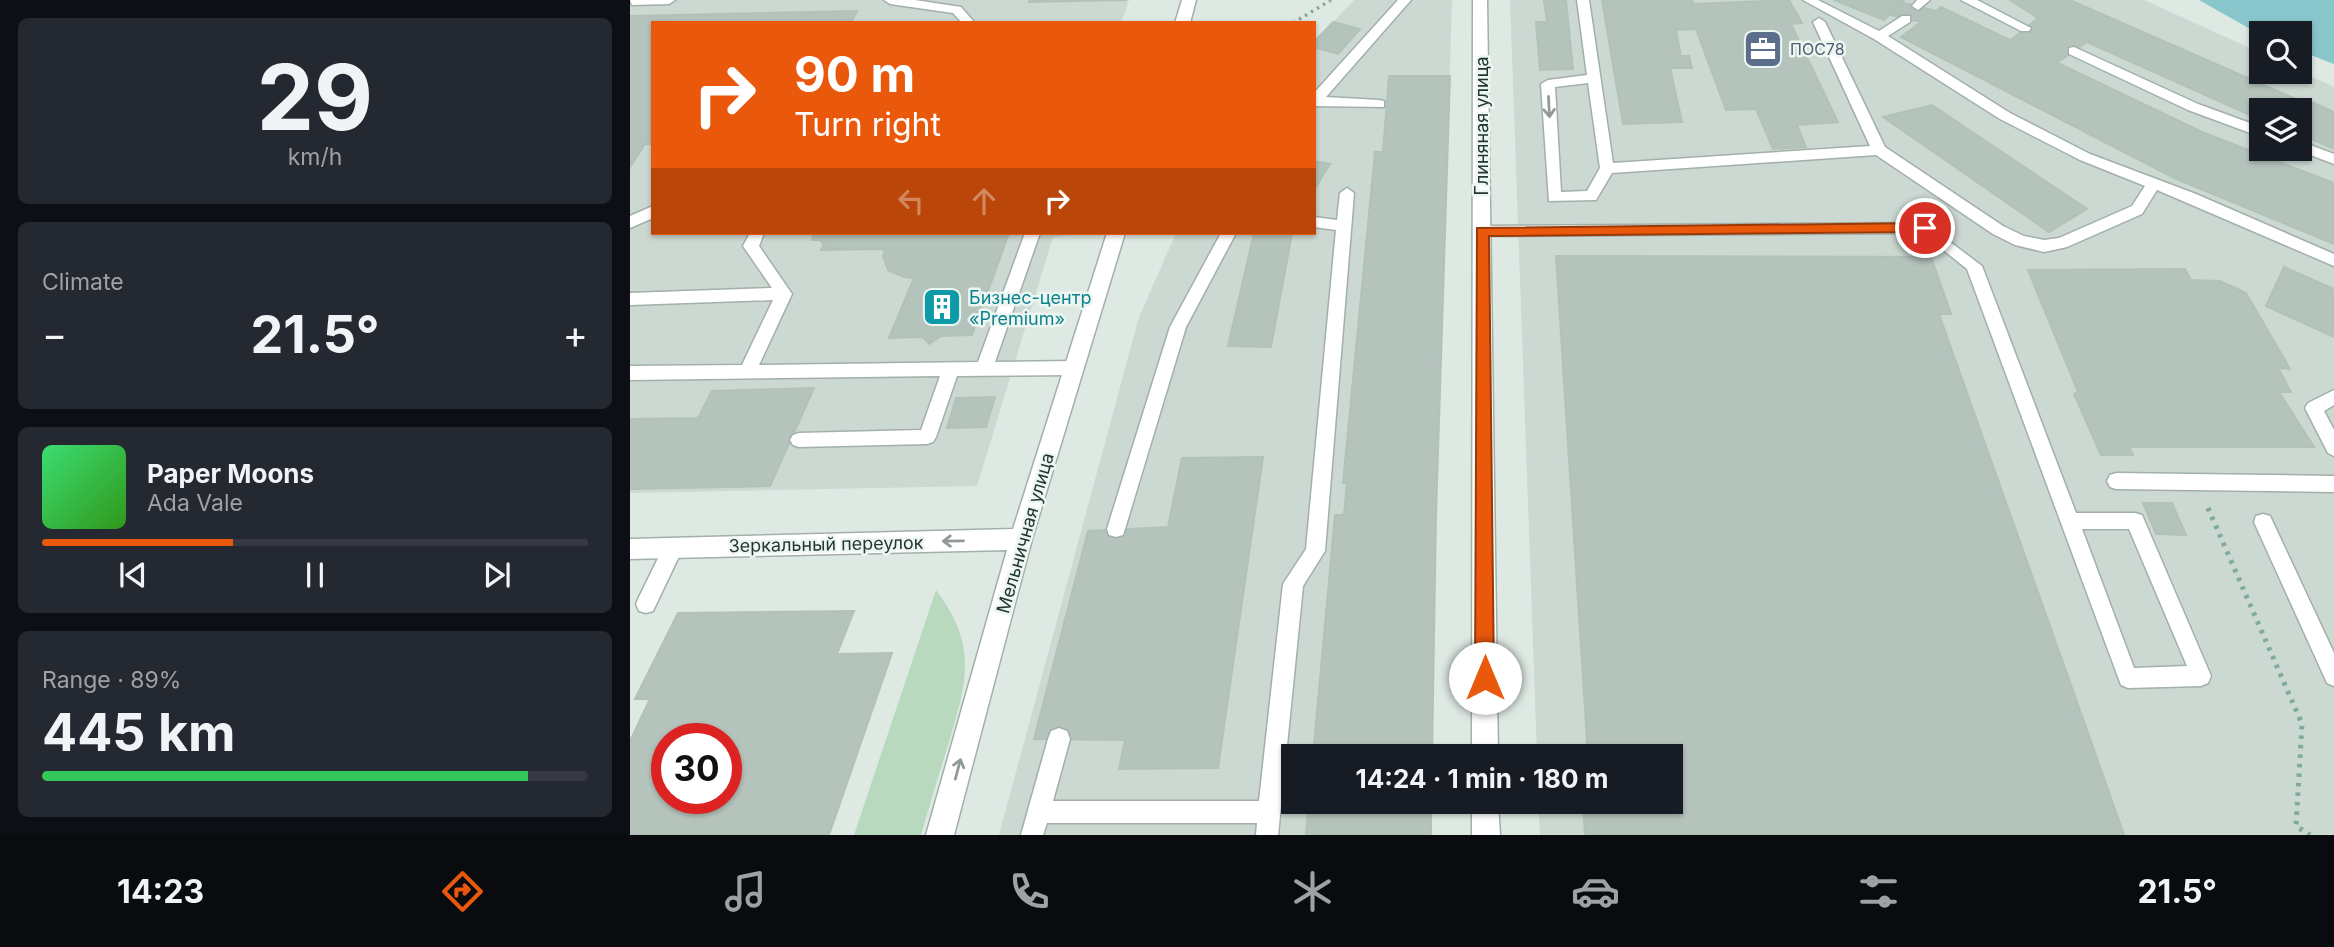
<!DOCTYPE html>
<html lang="en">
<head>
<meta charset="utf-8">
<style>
  :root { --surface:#171b24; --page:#242831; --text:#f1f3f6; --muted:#9ea1a6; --line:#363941; --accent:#ea580c }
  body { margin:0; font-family:Inter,sans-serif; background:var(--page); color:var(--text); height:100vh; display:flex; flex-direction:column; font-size:26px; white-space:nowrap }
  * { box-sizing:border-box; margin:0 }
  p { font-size:23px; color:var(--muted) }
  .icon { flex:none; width:38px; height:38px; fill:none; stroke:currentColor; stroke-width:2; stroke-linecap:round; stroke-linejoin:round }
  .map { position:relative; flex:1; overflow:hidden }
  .sheet { display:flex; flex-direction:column; gap:18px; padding:18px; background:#0d0f14; width:630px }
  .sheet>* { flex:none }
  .banner { position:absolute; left:21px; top:21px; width:665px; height:214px; border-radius:0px; box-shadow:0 2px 5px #0004; background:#ea580c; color:#fff; overflow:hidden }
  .fabs { position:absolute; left:1619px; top:21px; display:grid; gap:14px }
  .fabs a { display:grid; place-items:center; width:63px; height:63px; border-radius:0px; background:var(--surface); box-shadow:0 2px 5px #0004; font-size:35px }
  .speed { position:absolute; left:21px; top:723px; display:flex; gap:14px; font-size:35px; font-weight:700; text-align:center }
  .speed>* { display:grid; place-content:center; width:91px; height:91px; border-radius:50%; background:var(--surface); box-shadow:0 2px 5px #0004; line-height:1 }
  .speed .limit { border:10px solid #d22; background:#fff; color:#111 }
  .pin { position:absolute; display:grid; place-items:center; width:60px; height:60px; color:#fff; margin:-30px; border:4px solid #fff; border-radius:50%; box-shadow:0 2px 7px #0007 }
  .me { position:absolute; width:77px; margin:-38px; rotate:0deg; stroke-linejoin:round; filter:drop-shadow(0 0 5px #0008) }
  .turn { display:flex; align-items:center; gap:24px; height:147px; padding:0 28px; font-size:32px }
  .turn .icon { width:91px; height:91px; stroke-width:2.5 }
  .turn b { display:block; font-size:49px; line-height:60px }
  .lanes { display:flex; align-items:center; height:66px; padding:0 28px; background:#0003; justify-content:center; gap:35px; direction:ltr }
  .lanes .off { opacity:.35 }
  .big { font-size:52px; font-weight:700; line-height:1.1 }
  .sheet .card { flex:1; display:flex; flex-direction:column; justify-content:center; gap:10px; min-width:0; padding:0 24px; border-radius:10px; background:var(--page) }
  .sheet .dial { align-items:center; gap:0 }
  .dial b { font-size:91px; line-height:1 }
  .song { display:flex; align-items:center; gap:21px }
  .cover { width:84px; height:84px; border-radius:10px; background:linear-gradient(135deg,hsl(140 70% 55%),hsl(110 70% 35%)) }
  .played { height:7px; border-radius:4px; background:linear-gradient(90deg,var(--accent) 35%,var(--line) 35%) }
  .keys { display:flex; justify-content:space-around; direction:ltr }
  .heat { display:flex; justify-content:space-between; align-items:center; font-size:38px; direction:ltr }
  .charge { height:10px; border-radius:5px; background:linear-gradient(90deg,#34c759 89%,var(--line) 0) }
  .trip { position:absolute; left:651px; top:744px; width:402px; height:70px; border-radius:0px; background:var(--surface); box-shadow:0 2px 5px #0004; font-weight:700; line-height:70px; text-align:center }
  .tabs { display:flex; height:112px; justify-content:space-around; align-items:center; background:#090b0e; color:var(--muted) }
  .tabs .icon { width:49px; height:49px }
  .tabs .active { color:var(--accent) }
  .tabs b { font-size:32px; color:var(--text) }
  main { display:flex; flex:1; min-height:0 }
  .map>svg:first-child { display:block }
  .built { fill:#ccd8d2; fill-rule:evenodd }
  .green { fill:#b8d9be }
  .water { fill:#88c6cb }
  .building { fill:#b4c3bc; stroke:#b1c2b9; stroke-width:2; fill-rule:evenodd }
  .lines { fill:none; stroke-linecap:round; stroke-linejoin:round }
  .lane-casing { stroke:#a2b0a9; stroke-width:3 }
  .street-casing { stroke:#a2b0a9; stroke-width:3 }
  .path-far1 { stroke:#80aa9a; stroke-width:3.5; stroke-dasharray:2.5 4.5; stroke-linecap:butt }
  .path { stroke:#80aa9a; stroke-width:5; stroke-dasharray:3.5 6; stroke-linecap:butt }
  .lane { fill:#fff; fill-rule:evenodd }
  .street { fill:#fff; fill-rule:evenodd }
  .oneway { stroke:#909b97 }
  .route { fill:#ea580c; stroke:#983908; stroke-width:2 }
  .labels { text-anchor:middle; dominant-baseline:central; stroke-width:5; stroke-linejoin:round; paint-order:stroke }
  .far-service-label { font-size:16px; fill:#4e5e75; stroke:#eef6f1; text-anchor:start }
  .street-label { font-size:18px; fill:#21372f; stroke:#eef6f1 }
  .culture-label { font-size:18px; fill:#0d838f; stroke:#eef6f1; text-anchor:start }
</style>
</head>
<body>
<main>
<section class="sheet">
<div class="card dial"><b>29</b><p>km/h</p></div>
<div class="card"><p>Climate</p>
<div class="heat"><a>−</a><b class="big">21.5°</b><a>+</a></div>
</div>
<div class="card">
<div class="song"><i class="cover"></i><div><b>Paper Moons</b><p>Ada Vale</p></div></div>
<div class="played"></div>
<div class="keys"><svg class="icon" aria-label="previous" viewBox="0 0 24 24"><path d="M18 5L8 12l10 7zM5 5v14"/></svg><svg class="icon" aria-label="pause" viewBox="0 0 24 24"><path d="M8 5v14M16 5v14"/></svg><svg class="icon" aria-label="next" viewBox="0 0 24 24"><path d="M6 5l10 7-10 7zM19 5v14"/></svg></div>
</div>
<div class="card"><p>Range · 89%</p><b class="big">445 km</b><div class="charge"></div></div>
</section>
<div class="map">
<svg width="1704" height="835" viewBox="0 0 1704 835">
  <rect width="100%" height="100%" fill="#dee9e3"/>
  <path class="built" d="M0,0H499L491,23H23V233H455L423,237L347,486L0,493Z
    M724,0H822L806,515L802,756H663V802H801V835H369L509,317L546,233H684V42Z
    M880,0H1514L1631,53V72L1670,71L1704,87V835H910L908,802H1041V756H907ZM1631,110H1670V149H1631Z"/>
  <path class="green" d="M306,590C348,646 337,680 319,742C309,773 300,804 291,835H224Z"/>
  <path class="water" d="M1569,0H1704V64L1670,51V33L1631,35Z"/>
  <path class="building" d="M400,0H497L399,2Z
    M914,0H936L943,69L910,70L906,22H917Z
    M972,0H1062L1064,4L1159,0L1172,23L1161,24L1208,122L1167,125L1176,147L1143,149L1126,109L1096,110L1066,29L1046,30L1051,56H1059L1062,68H1040L1052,122L993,124Z
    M1204,0H1274L1254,20Z
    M1380,0H1441L1442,1L1408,18Z
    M1442,1L1675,103L1677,100L1704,112V149L1670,134V110H1631V120L1457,42L1428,62L1381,40L1408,18Z
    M1271,2L1306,11L1311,7L1572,132L1544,178L1271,37L1291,22L1260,15Z
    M227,11L221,23H23V144H15L0,167V16Z
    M703,22L730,29L708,54L684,47V42Z
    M759,76H820L806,515H714L717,483H713L745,152H753Z
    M1302,105L1457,209L1419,232L1253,117Z
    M1572,132L1704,183V244L1544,178Z
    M684,161L700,164L684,190Z
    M184,233H379L342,335L311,336L299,344L293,337L259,338L284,278L274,277L258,270L253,256L255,249L191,250L194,245L190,240H182Z
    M624,233H662L641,347L598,346Z
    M926,256L1301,257L1321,314H1309L1469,764L1041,766V756H958Z
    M1654,267L1704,289V337L1636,306Z
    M1555,269L1561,280L1590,281L1616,293L1660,369L1648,368L1661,392H1448L1398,270Z
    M184,388L140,486L0,489V419L68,418L82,391Z
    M1448,392H1649L1684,447H1499L1503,455H1471L1444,394Z
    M365,397L356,427L317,428L326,398Z
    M633,457L588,768L489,769L495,740L404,739L458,531L538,527L552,458Z
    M1513,503H1542L1556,535L1526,534Z
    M705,515H806L802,756H683Z
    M224,611L207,654L262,653L199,835H0V741L20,699H5L48,613ZM37,738H96V798H37Z
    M1469,764L1494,835H955L953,802H1041V766Z
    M679,802H801V835H676Z"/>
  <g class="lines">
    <g class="lane-casing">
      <path id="lane" d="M0,0H45L39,4L2,5Z
        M254,0H285L331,7L345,23H332L323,13L260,4Z
        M768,0H781L696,97L749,100L754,101V107L684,106V93Z
        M947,0H959L983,163L1240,146L1183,22L1189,18L1195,22L1255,147L1373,226L1394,236L1414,240L1429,238L1502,206L1515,186L1450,160L1370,119L1244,39L1173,0H1188L1249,31L1272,16H1280V22L1258,36L1380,113L1460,154L1566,194L1704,254V266L1527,190L1512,214L1437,247L1414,252L1385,245L1363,234L1246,155L982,173L966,200L919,201L911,84L918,80L957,75ZM958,83L970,168L957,191L931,192L925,87Z
        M1287,0H1300L1288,10L1282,6Z
        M1331,0H1347L1401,28L1399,31H1391Z
        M1444,47L1568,104L1631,127V137L1558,110L1439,54V48Z
        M1670,141L1704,154V164L1665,149H1670Z
        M717,188L724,193L695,551L673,586L648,835H626L627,823H417L413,835H391L418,739L421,731L429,728L437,731L440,739L423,801H629L653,584L676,549L706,230L684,227V217L707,220L710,193Z
        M23,206V218L0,228V216Z
        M1295,223L1352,266L1446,513H1505L1512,515L1581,676L1578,683L1571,686L1498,688L1491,685L1337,269L1292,233L852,236L844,231L852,226ZM1452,529H1499L1557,666L1504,668Z
        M120,233H134L129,246L162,294L129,365L348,362L395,233H410L365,362L444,361L450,363L452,368L450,373L444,375L327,376L306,437L303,442L297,444L169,447L163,445L160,440L163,435L169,433L291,430L310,376L0,380V366L112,365L143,300L0,305V293L142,288L113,246Z
        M591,233H606L556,327L495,529L493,535L486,537L479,535L477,529L540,327Z
        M1704,390V405L1694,411L1704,430V456L1698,453L1675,408L1678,403Z
        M1486,473L1704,476V492L1486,489L1480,487L1477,481L1480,475Z
        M1633,514L1640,516L1704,653V686L1697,683L1624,522L1626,516Z
        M43,539L50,542L53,548L23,611L16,613L9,611L6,604L9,597L36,542Z"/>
    </g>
    <g class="street-casing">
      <path id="street" d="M552,0H566L560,23H545Z
        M843,0H857L868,756H842Z
        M477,233H495L402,539L324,835H296L377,550L0,559V539L383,529Z
        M842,802H868L870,835H842Z"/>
    </g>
    <path class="path-far1" d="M663,23L701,0"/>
    <path class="path" d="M1578,508L1672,724L1666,826L1680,835"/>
    <use href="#lane" class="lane"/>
    <use href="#street" class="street"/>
  </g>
  <defs><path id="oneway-shaft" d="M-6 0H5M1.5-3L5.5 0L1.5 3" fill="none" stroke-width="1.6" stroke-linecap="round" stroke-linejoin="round" transform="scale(1.75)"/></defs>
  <g class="oneway">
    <use href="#oneway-shaft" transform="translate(919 107) rotate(87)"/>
    <use href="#oneway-shaft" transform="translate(323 541) rotate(179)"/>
    <use href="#oneway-shaft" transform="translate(328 769) rotate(-75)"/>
  </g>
  <path class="route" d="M1295,223L1302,228L1295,232L859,236L864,678L861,684L855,687L848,684L845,678L847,228Z"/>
  <defs>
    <g id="office-square" transform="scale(2.0125)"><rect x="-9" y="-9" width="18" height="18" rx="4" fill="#5c6f8a" stroke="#eef6f1"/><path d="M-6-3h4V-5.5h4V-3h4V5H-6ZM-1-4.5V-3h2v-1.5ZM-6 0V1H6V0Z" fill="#fff"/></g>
    <g id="building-square" transform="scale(2.0125)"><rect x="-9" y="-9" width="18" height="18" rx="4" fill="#0f9aa8" stroke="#eef6f1"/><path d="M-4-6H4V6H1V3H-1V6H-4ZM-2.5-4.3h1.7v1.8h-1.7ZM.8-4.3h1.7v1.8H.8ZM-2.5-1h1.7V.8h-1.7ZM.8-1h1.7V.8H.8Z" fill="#fff"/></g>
  </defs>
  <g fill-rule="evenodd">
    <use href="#office-square" x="1133" y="49"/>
    <use href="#building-square" x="312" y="307"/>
  </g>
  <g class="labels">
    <g class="far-service-label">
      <text x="1160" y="49">ПОС78</text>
    </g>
    <g class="street-label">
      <text transform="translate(851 126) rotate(-90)">Глиняная улица</text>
      <text transform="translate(395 533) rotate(-74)">Мельничная улица</text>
      <text transform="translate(196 544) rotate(-1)">Зеркальный переулок</text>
    </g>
    <g class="culture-label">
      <text x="339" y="297">Бизнес-центр<tspan x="339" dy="21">«Premium»</tspan></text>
    </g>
  </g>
</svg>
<div class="fabs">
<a><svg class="icon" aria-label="search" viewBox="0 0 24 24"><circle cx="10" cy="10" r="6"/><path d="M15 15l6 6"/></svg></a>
<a><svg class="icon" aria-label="layers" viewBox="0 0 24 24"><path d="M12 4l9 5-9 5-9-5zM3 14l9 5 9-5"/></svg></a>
</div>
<div class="speed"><div class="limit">30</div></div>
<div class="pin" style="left:1295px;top:228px;background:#d93025"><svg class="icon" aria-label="arrive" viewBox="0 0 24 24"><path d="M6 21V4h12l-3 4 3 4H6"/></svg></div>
<svg class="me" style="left:855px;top:678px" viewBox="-20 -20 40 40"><circle r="19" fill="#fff"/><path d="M0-13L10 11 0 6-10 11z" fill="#ea580c"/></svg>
<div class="trip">14:24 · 1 min · 180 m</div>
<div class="banner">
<div class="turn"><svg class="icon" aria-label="right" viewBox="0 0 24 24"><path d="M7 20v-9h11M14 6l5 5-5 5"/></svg><div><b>90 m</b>Turn right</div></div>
<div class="lanes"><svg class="icon off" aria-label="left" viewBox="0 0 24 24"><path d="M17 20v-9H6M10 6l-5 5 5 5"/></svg><svg class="icon off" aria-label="ahead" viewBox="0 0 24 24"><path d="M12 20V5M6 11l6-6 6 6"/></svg><svg class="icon" aria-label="right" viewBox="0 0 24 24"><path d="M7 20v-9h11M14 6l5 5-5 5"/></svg></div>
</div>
</div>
</main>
<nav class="tabs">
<b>14:23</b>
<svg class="icon active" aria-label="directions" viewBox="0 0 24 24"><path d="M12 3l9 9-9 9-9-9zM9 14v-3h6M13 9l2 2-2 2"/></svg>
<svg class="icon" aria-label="music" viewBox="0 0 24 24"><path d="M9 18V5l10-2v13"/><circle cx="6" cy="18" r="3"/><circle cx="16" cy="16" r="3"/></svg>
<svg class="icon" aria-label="phone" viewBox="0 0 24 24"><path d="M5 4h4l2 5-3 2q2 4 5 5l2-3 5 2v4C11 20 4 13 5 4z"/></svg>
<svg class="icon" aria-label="climate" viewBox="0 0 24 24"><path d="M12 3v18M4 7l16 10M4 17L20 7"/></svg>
<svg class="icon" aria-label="car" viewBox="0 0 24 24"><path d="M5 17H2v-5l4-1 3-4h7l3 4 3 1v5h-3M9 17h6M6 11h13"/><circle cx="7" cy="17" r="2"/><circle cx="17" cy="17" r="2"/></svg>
<svg class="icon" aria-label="filters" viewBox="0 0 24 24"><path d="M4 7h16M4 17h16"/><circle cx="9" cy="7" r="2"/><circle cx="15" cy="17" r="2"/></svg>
<b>21.5°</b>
</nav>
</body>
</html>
